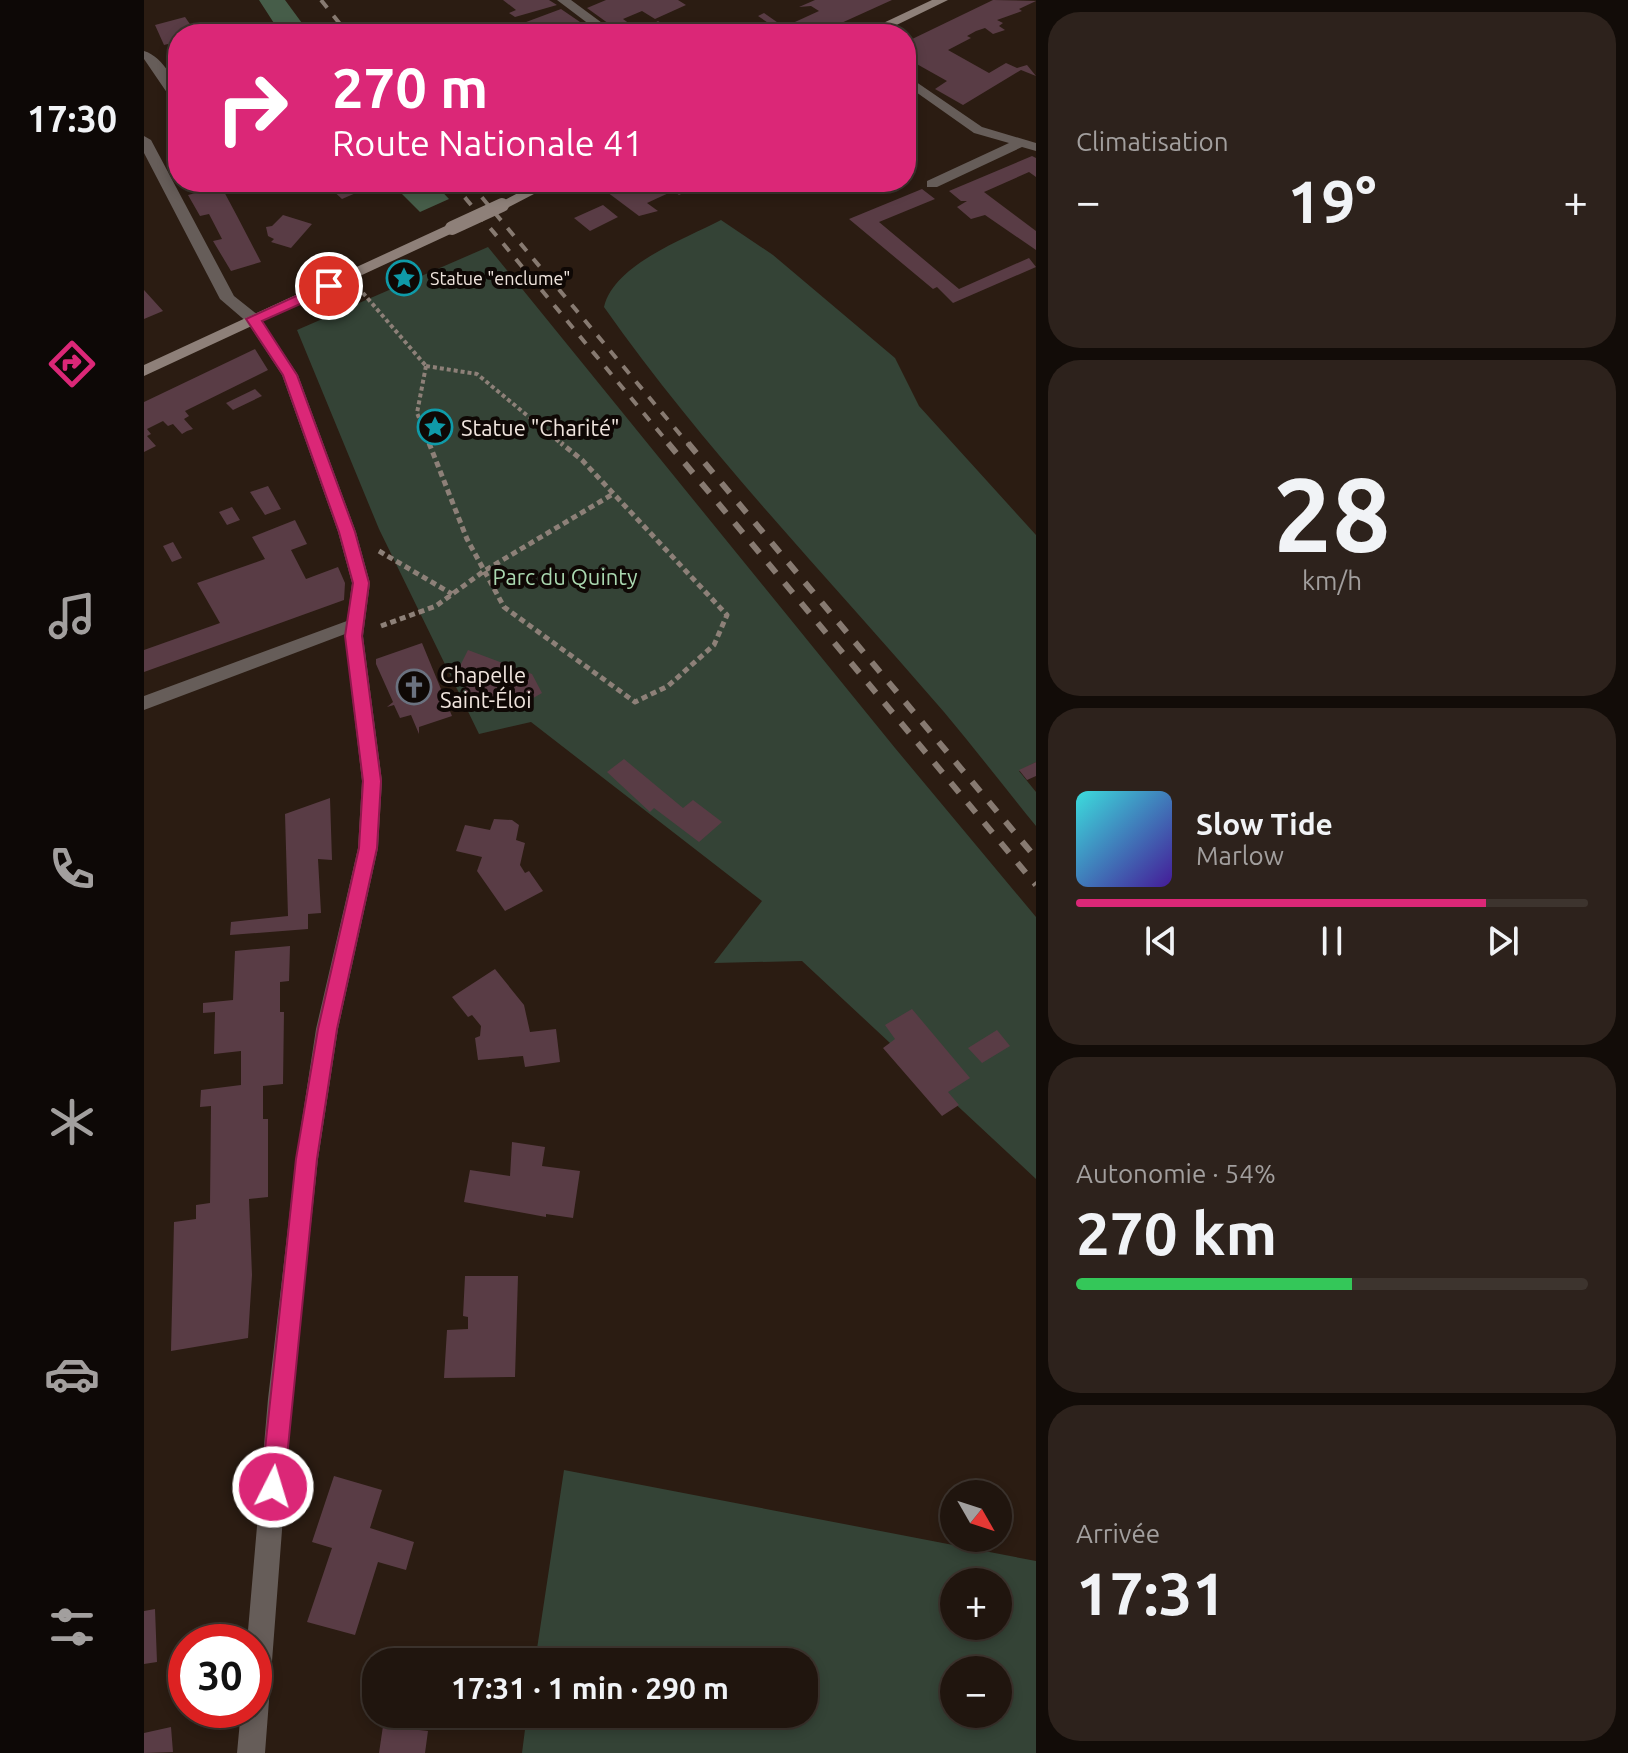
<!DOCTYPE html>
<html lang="fr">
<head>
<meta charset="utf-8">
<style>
  :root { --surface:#20150e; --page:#2d221c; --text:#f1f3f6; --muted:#a29f9e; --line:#3d342e; --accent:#db2777 }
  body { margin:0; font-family:Ubuntu,sans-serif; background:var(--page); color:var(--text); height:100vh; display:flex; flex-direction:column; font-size:30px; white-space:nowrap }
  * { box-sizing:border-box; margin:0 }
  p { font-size:26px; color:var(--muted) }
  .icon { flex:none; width:44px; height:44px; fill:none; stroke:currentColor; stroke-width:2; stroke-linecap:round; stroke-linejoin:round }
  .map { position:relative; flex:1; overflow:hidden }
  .panel { display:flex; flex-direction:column; gap:12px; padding:12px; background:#120c08; width:592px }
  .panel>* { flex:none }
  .banner { position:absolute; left:24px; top:24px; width:748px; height:168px; border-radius:32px; box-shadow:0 4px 12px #0003,0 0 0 2px var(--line); background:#db2777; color:#fff; overflow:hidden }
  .needle { width:52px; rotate:129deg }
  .controls { position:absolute; left:796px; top:1480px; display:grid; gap:16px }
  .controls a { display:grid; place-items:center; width:72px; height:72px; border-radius:50%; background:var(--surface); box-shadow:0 4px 12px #0003,0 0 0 2px var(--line); font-size:40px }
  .speed { position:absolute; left:24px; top:1624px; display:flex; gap:16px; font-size:40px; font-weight:700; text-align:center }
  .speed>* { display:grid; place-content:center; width:104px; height:104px; border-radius:50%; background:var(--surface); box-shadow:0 4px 12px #0003,0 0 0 2px var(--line); line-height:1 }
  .speed .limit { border:12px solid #d22; background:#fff; color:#111 }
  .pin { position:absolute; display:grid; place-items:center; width:68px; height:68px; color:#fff; margin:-34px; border:4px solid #fff; border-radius:50%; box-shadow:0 2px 8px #0007 }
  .me { position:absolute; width:88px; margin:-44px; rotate:5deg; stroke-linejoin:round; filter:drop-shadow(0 0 6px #0008) }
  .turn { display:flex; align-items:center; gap:28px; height:168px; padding:0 32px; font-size:36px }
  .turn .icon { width:104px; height:104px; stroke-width:2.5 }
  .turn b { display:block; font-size:56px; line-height:68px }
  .big { font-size:60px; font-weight:700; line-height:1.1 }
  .panel .tile { flex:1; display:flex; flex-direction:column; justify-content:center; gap:12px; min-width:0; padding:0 28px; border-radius:32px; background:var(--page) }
  .panel .dial { align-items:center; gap:0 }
  .dial b { font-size:104px; line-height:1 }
  .song { display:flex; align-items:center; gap:24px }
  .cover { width:96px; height:96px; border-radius:12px; background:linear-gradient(135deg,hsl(180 70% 55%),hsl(260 70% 35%)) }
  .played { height:8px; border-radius:4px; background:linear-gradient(90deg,var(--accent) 80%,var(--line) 80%) }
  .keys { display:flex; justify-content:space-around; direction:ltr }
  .heat { display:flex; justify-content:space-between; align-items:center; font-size:44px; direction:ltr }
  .charge { height:12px; border-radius:6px; background:linear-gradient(90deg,#34c759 54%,var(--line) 0) }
  .trip { position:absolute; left:218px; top:1648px; width:456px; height:80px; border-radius:32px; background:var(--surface); box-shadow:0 4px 12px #0003,0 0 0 2px var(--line); font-weight:700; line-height:80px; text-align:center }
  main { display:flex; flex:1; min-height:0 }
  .tabs { display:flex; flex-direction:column; width:144px; justify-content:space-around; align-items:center; background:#0d0806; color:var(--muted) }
  .tabs .icon { width:56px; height:56px }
  .tabs .on { color:var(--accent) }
  .tabs b { font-size:36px; color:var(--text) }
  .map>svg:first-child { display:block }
  .green { fill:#344336; fill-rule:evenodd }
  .forest { fill:#465d49 }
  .building { fill:#593c45 }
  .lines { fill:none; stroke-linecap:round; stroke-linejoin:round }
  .path-far1 { stroke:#8d8078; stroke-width:4; stroke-dasharray:4 3; stroke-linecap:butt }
  .path { stroke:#8d8078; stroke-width:5; stroke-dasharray:6 4; stroke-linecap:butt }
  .lane { fill:#665d59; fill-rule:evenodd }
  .street { fill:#665d59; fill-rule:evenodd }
  .secondary { fill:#8e8079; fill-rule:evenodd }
  .rail-far1 { stroke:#877a71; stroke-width:4; stroke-dasharray:10 10; stroke-linecap:butt }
  .rail { stroke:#877a71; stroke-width:6; stroke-dasharray:13 13; stroke-linecap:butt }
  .secondary-bridge { stroke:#8e8079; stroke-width:14 }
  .route { fill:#db2777; stroke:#8e194d; stroke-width:2 }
  .labels { text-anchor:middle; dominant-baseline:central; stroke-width:8; stroke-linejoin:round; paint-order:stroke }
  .far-poi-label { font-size:18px; fill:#f0e5de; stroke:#0f0805; text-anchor:start }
  .poi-label { font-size:22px; fill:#f0e5de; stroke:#0f0805; text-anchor:start }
  .park-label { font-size:22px; fill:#aad8b0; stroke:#0f0805 }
</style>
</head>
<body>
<main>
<nav class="tabs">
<b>17:30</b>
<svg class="icon on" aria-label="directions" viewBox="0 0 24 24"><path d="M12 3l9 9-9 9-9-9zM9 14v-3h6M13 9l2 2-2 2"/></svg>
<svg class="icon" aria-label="music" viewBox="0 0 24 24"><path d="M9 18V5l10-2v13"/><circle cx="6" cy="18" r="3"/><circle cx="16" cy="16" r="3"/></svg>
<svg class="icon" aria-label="phone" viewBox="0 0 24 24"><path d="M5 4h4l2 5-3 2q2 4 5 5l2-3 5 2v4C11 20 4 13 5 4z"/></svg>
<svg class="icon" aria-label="climate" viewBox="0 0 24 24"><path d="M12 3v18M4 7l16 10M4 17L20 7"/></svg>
<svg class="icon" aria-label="car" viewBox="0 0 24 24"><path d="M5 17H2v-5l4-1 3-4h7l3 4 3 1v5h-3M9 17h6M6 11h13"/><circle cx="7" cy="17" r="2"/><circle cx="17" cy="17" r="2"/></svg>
<svg class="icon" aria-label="filters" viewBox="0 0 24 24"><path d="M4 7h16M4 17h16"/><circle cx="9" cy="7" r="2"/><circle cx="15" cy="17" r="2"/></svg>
</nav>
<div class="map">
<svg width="892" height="1753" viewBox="0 0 892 1753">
  <rect width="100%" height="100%" fill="#2b1c12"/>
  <path class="green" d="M577,220L629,255L751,358L775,406L892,535V762L875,771L892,792V826C861,788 831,749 800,712C685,578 562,452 460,307C470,264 541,239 577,220Z
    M344,247L751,748L892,917V1179L658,961L570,963L618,901L387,722L335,734L235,529L153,330Z
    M420,1470L892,1561V1753H378L383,1714H660V1662H391ZM810,1582H854V1626H810ZM810,1670H854V1714H810Z"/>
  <path class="forest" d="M115,0H141L166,34H137Z
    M246,182H289L305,199L276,212Z"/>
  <path class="building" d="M359,0H405L413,5L371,17L365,13L372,10Z
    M462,0H534L542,5L511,19L498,11L479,19L490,27L500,23L508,29L511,28L507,25L514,21L521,26L505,34H479L443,8Z
    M671,0H748L673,34H600L594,30L598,25L605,30L616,24L627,31L633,29L614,16L620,13L640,27L675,11L667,6L655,7Z
    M849,0L892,1L875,9L878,11L853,20L859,23L855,26L861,30L849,34L841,28L832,31L823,36L827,38L804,50L845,73L862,63L873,68L883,65L892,76L877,70L819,105L791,89L803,81L762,58V42Z
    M417,9L436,22L411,33L404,28L390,34L358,31Z
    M41,17L53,34H34V50L29,51L24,44L20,45L11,25Z
    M888,156L892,158V177L885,172L840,192L892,231V250L841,215L827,219L813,207L823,201H817L805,191Z
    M194,182H224L228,186L198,199L184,186Z
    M463,182H545L552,187L535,195L529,191L503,203L514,211L495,216L455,186Z
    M77,186L93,216L117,262L87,271L69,241L78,239L65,214L56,216L44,195Z
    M778,189L791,199L735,222L815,289L885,258L892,267L809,303L793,287L789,289L705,219Z
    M459,205L474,217L446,231L430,218Z
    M139,215L168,224L147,248L127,242L130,239L124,236L122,227L128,226Z
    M0,290L19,311L0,319Z
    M111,349L124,370L41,411L45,416L40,419L49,429L43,431L38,434L29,424L24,426L19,421L3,429L7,434L3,436L12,446L0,452V402Z
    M111,389L118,396L89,410L82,403Z
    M124,486L137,509L121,515L106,492Z
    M88,507L96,520L83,525L75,512Z
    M151,520L163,544L147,550L162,579L194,567L201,583L200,600L0,672V650L76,623L53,583L121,559L108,537Z
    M29,542L38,558L28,562L19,546Z
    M278,643L308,716L275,727V734L267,715L256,718L250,705L243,707L249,702L232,664V659Z
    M324,650L388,674L398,693L368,710L336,704L323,694L316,680V666Z
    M480,759L539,808L549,800L578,822L555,842L510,808L506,812L463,772Z
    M892,762V776L883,780L875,770Z
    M186,798L188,860L174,859L177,913L164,914V929L86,935L87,922L144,916L141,814Z
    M350,819L368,820L375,825L372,840L381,843L376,865L381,873L385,871L399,891L361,911L333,871L338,857L312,851L321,825L346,830Z
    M146,946L145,981L136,982V1012H140L139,1084L119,1086V1119H124V1197L105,1199L108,1275L104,1338L27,1351L30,1222L52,1219V1205L66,1203L67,1106L56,1107L57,1090L97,1085V1051L70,1054L71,1012L59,1013V1003L89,1000L91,951Z
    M351,969L380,1005L386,1032L412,1029L416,1062L381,1067L379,1056L334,1060L331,1038L336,1036L337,1026L328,1015L324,1017L308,997Z
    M768,1009L826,1078L804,1092L815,1105L798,1116L739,1048L751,1039L741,1025Z
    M853,1030L866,1046L838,1063L824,1048Z
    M368,1142L401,1147L398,1166L436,1171L429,1218L402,1214V1217L320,1202L326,1170L366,1176Z
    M321,1276H374L371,1377L300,1378L303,1330L324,1329V1317L319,1316Z
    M190,1476L238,1490L226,1528L270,1542L262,1570L234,1562L211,1635L163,1622L188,1548L168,1542Z
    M11,1609L13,1662L0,1664V1611Z
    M239,1726L284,1731L281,1753H235Z
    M27,1727L29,1752L0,1753V1733Z"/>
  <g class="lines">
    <path class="path-far1" d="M219,293L282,366
      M282,366L333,374L419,445
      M282,366L273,413L286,445"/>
    <path class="path" d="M285,443L323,539L360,607L491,702L524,686L570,645L583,615L438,460L417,443
      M235,551L308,594
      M237,626L292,606L340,571L469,494"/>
    <path class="lane" d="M0,51C20,57 34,84 34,104L30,103L0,59Z
      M762,75L838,127L892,143V151L878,147L793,187H783V181L865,143L830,133L762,85Z
      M211,618L217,620L219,624L217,628L0,710V696Z"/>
    <path class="street" d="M413,0H427L473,34H458Z
      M0,136L7,140L90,296L114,315L154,375L212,532L226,583L219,636L238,781L234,848L194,1029L174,1159L148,1399L121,1753H93L97,1710H110V1642H103L124,1399L152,1159L172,1029L214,848L218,781L201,636L208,583L194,532L138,375L104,323L76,299L0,153Z"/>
    <path class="secondary" d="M788,0H804L734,34H716Z
      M395,182H413L363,208H353L351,205Z
      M308,223L315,228L313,231L0,376V365Z"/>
    <path class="rail-far1" d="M177,0L204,34
      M308,182L526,445
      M325,182L545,445"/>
    <path class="rail" d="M524,443L892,885
      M544,443L892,858"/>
    <path class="secondary-bridge" d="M308,228L358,205"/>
  </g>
  <path class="route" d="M185,281L192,286L190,289L118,321L153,375L211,532L225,583L218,636L237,781L233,848L193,1029L173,1159L140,1487L137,1495L129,1499L121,1495L117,1487L152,1159L174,1029L215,848L219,781L201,636L209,583L195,532L139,375L102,319Z"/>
  <defs>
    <g id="sight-ring" transform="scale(1.8)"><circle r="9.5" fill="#0f0805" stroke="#0f9aa8" stroke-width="1.5"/><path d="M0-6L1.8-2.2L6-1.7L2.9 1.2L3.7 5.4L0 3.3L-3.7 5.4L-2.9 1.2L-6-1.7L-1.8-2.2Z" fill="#0f9aa8"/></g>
    <g id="church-ring" transform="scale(1.8)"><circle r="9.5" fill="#0f0805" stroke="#6b7280" stroke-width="1.5"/><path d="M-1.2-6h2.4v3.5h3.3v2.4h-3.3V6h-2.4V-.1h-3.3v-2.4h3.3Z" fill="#6b7280"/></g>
  </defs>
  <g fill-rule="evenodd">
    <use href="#sight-ring" x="260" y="278"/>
    <use href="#sight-ring" x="291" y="427"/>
    <use href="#church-ring" x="270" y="687"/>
  </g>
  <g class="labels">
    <g class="far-poi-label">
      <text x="286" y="278">Statue "enclume"</text>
    </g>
    <g class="poi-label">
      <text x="317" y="427">Statue "Charité"</text>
      <text x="296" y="674">Chapelle<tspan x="296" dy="25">Saint-Éloi</tspan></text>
    </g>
    <g class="park-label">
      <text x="421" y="576">Parc du Quinty</text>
    </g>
  </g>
</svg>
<div class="controls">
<a><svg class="needle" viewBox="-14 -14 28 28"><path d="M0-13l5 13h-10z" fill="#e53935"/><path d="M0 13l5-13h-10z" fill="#a29f9e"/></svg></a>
<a>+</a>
<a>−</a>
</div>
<div class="speed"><div class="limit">30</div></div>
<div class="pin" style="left:185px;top:286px;background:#d93025"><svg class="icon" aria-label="arrive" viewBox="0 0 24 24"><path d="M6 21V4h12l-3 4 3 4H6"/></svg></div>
<svg class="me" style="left:129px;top:1487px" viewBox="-20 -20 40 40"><circle r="17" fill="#db2777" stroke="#fff" stroke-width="3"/><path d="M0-11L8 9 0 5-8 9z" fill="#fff"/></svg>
<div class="trip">17:31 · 1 min · 290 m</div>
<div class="banner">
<div class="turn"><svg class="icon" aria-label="right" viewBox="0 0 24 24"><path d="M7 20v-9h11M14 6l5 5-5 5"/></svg><div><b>270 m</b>Route Nationale 41</div></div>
</div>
</div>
<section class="panel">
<div class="tile"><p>Climatisation</p>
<div class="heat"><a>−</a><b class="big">19°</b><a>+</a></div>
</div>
<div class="tile dial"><b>28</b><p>km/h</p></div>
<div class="tile">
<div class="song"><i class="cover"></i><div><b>Slow Tide</b><p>Marlow</p></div></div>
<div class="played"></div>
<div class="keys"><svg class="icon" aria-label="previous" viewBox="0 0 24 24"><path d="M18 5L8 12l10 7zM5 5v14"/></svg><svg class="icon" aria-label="pause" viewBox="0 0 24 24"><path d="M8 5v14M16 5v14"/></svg><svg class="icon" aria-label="next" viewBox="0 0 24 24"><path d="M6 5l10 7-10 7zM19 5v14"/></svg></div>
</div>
<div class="tile"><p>Autonomie · 54%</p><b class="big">270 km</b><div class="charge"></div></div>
<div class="tile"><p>Arrivée</p><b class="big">17:31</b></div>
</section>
</main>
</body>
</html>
